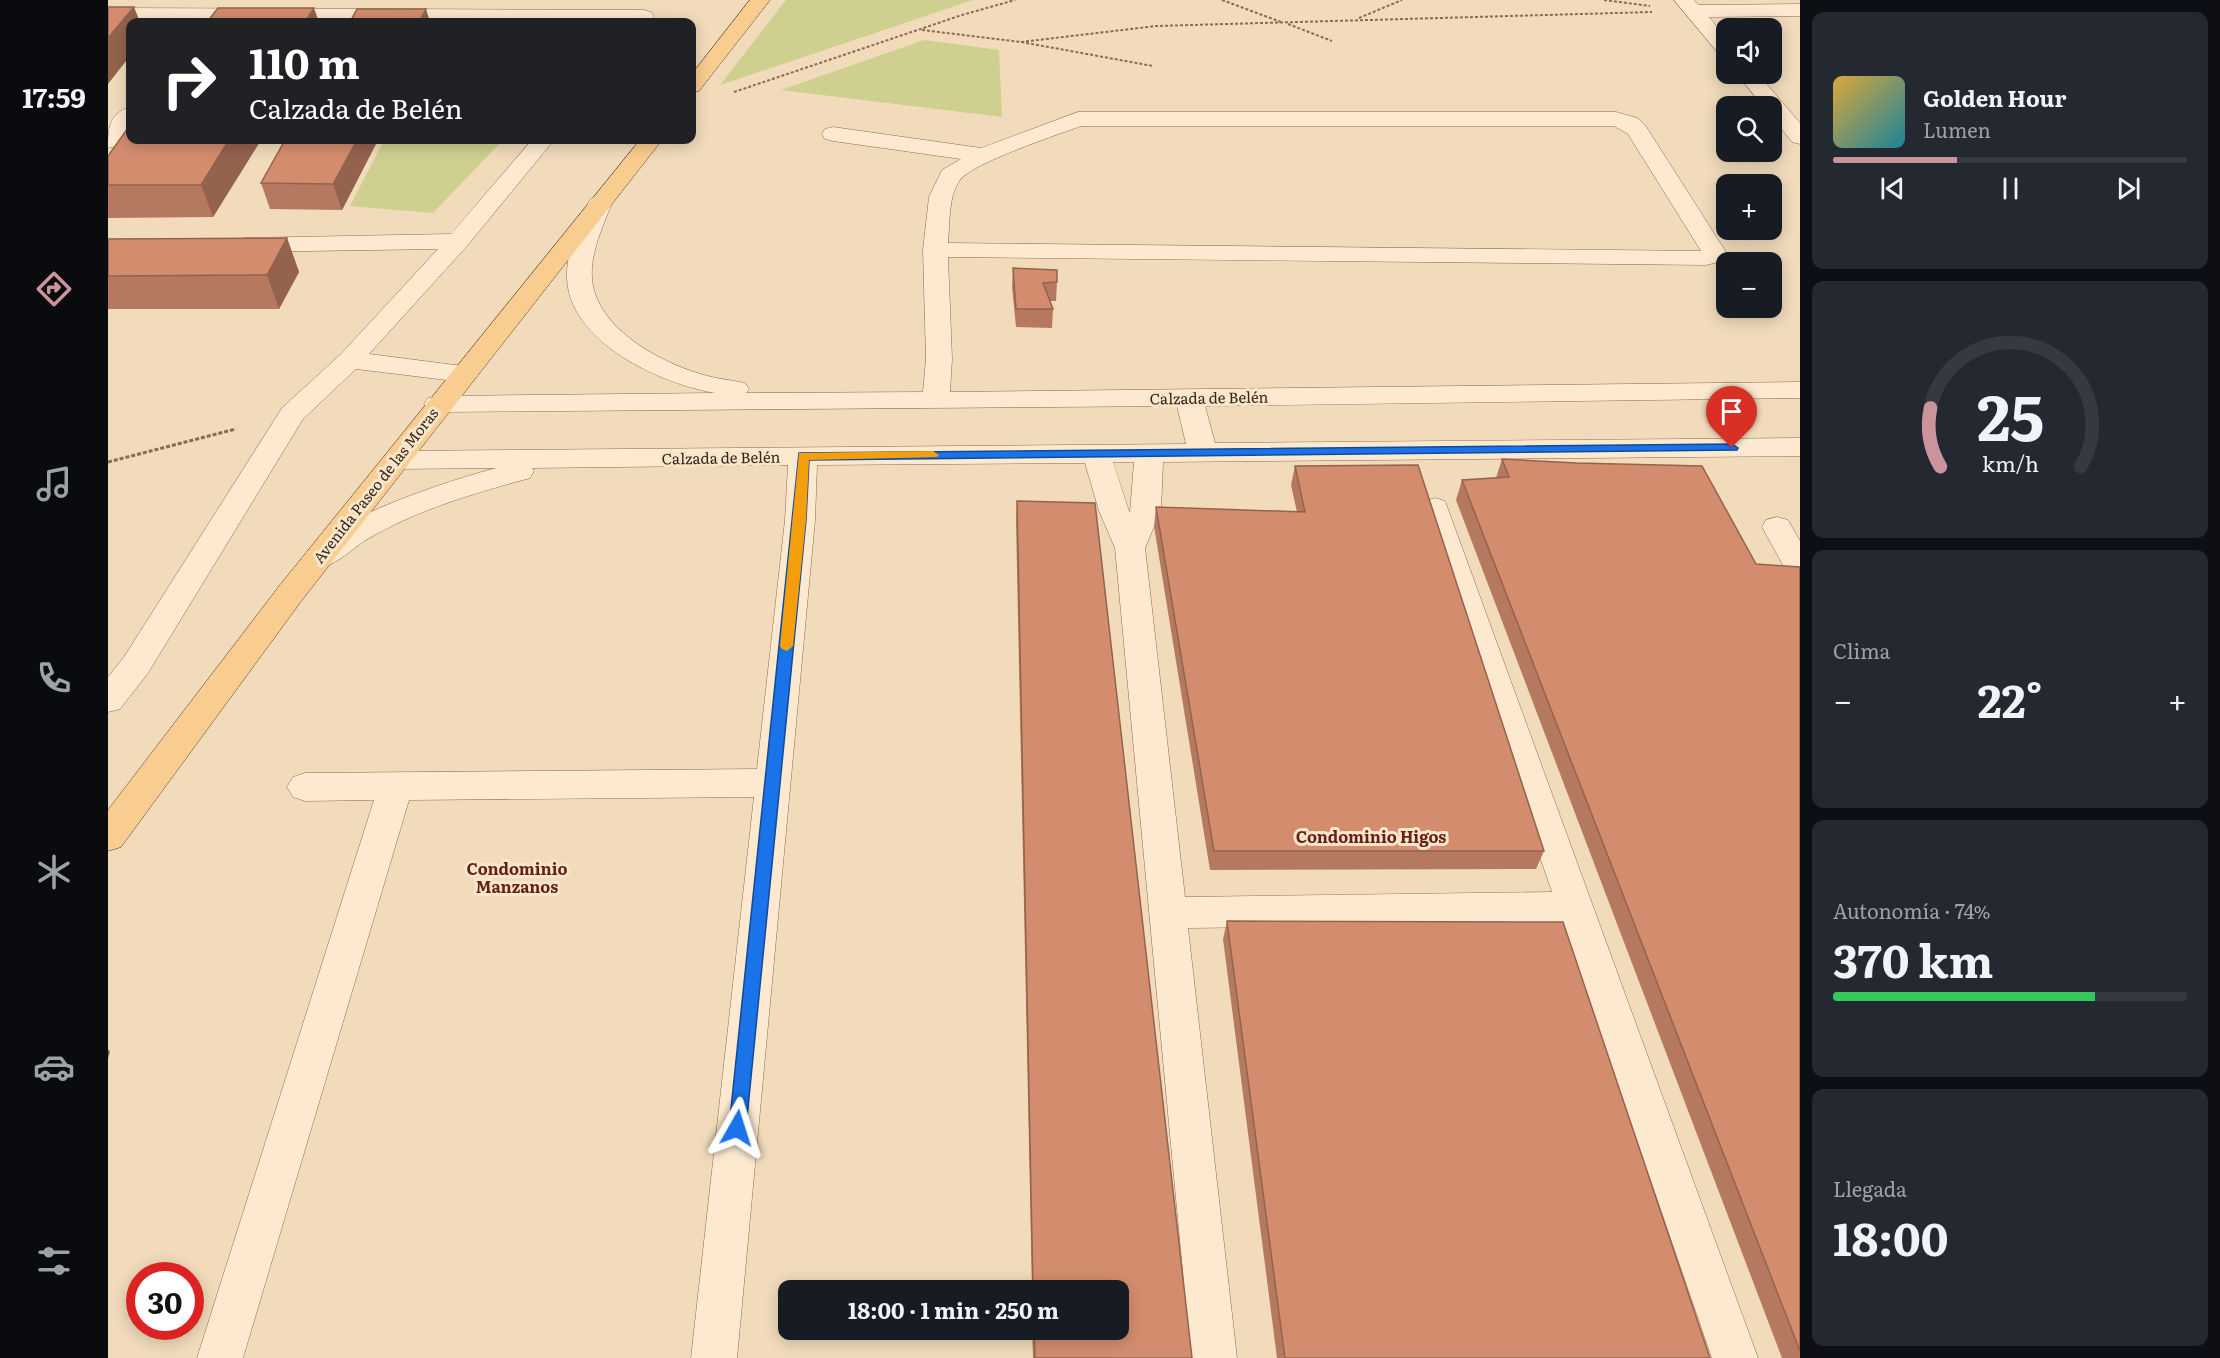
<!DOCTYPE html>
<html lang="es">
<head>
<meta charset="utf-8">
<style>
  :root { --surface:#171b24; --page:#242831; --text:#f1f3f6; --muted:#9ea1a6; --line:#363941; --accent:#cb949c }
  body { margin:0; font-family:Literata,serif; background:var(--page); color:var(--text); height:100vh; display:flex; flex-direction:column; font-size:22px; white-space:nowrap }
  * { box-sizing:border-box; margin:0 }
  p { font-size:20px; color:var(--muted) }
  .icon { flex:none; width:33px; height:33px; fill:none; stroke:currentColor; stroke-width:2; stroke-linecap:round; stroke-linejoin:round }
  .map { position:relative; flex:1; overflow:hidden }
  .sheet { display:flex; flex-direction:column; gap:12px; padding:12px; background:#0d0f14; width:420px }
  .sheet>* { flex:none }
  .top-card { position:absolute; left:18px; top:18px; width:570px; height:126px; border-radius:12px; box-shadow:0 3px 15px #0003; background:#202124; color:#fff; overflow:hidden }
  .buttons { position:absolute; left:1608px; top:18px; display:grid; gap:12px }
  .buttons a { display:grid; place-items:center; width:66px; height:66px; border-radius:12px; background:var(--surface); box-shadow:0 3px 15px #0003; font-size:30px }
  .speed { position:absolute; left:18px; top:1262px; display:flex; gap:12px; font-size:30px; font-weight:700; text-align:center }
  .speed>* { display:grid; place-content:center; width:78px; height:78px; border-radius:50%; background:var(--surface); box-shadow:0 3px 15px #0003; line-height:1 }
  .speed .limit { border:9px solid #d22; background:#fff; color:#111 }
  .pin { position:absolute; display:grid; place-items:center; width:51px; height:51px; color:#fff; margin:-62px -26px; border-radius:50% 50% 50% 0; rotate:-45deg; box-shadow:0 0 6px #0007 }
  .pin .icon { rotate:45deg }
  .me { position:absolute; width:66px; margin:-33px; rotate:6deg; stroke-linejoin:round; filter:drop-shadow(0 0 4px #0008) }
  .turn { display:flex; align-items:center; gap:21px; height:126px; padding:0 24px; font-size:27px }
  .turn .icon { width:78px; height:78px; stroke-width:2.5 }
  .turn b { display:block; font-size:42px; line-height:51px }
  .big { font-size:45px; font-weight:700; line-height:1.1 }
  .sheet .tile { flex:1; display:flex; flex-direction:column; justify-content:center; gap:9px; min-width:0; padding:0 21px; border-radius:12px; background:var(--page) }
  .sheet .dial { align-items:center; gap:0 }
  .dial svg { height:156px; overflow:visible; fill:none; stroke:var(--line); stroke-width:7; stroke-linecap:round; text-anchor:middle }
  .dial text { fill:var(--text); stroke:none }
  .song { display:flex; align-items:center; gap:18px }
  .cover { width:72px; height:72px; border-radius:9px; background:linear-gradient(135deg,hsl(40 70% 55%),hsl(190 70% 35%)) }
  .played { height:6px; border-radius:3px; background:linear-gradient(90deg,var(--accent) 35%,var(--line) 35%) }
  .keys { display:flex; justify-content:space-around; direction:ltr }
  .heat { display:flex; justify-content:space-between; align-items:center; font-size:33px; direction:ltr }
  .charge { height:9px; border-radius:4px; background:linear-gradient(90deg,#34c759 74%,var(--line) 0) }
  .trip { position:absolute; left:670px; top:1280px; width:351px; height:60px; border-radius:12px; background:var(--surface); box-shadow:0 3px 15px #0003; font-weight:700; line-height:60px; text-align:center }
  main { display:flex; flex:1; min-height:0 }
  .dock { display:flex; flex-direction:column; width:108px; justify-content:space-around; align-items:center; background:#090b0e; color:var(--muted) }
  .dock .icon { width:42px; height:42px }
  .dock .selected { color:var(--accent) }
  .dock b { font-size:27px; color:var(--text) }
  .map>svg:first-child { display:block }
  .green { fill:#cfd08f }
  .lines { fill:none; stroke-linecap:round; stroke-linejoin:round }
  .minor-casing { stroke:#8a6b54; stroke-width:1 }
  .major-casing { stroke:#563929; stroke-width:1 }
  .path-far1 { stroke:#8a6b54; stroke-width:2; stroke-dasharray:3 2; stroke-linecap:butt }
  .path { stroke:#8a6b54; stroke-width:3; stroke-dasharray:4 2; stroke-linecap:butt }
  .minor { fill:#fce9cf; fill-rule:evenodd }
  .major { fill:#f9cc8f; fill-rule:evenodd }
  .wall { fill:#b5795f }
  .shaded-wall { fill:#94634d }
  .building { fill:#d38d6e; stroke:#94634d; stroke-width:1.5 }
  .route { fill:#1a73e8; stroke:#114b97; stroke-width:1.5 }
  .slow { fill:#f59e0b }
  .labels { text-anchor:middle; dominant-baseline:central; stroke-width:6; stroke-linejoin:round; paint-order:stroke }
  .street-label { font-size:15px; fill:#37251a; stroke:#f8e6cb }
  .neighbourhood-label { font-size:16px; font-weight:bold; fill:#671e16; stroke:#f8e6cb }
</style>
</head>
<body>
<main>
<nav class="dock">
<b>17:59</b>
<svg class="icon selected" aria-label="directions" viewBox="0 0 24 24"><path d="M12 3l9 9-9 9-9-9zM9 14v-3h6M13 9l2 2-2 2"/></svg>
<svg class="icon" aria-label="music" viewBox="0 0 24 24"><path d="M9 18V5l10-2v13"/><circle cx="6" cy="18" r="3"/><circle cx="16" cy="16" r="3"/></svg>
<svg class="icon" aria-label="phone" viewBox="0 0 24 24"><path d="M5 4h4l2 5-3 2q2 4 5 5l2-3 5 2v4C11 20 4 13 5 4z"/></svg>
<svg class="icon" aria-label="climate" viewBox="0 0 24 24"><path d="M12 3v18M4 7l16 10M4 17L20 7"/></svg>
<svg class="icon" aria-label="car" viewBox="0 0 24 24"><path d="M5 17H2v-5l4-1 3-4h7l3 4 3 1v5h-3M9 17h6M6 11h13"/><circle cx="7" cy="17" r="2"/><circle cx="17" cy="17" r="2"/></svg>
<svg class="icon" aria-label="filters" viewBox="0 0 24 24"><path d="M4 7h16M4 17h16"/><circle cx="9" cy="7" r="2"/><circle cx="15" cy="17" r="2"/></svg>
</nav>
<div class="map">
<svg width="1692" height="1358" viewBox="0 0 1692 1358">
  <rect width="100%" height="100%" fill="#f1dbbb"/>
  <path class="green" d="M678,0H865L612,85Z
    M816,40L891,50L894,117L673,90Z
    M276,140H395L325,213L242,206Z"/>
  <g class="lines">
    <g class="minor-casing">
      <path id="minor" d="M1566,0H1586L1591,5L1692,4V16L1601,17L1618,38V56L1611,54Z
        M0,8L536,10L543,12L546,16L543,20L536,22L0,20Z
        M1629,74H1650L1692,123V144L1684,142L1664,117V106H1655Z
        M22,107V128L8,146L0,148C0,130 1,113 22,107Z
        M970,112H1508L1529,118L1537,125L1618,252L1614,261L1598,265L840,257L844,359L842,392L1692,382V398L1097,406L1107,443L1692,438V456L1055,462L1053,510L1037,548L1077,897L1444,892L1312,508L1317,501L1327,498L1337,501L1650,1358H1604L1454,923L1080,928L1129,1358H1083L1007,548L991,511L977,463L709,465L707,520L629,1358H583L646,797L301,800L135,1358H89L266,800L197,801L185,797L179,787L185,777L197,773L649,769L677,520L680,465L424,468L426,471L422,478C367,493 308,510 258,540C239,552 222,573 198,566L194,559C217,520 343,480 388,468L289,469L279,466L275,460L279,454L289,451L1078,444L1069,406L330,412L320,410L316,404L320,398L330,396L607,393C553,384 460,342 459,277C458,252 471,226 480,203L484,198L492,196L500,198L504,203C495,226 482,253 484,278C487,328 553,363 596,375C609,379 623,380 637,383L641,389L638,393L815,392L818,359L815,250L821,197L834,170L853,159L725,141L717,139L714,134L717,129L725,127L873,148ZM973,126H1506L1520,134L1593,251L840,243C842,224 840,196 852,180C864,163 949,135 973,126ZM1005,462H1026L1022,513L1021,511Z
        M424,140H446L359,246L261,354L355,366L365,368L368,374L365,380L355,382L248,369L195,419L40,673L12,709L0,712V677L16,657L174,408L233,354L330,249L136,252L127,250L124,245L127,240L136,238L343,234Z
        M1669,517L1680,520L1692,541V580L1681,576L1654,527L1658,520Z"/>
    </g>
    <g class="major-casing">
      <path id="major" d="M642,0H662L591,91L584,93V74Z
        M532,140H554L194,600L13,847L0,851V810L172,585Z"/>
    </g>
    <path class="path-far1" d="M1114,0L1173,22
      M1496,0L1542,6
      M1251,18L1294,0
      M1180,24L1224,41
      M814,30L913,42L1045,66
      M913,42L1048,26L1544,12
      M626,92L854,15L907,0"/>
    <path class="path" d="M0,462L128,429"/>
    <use href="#minor" class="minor"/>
    <use href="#major" class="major"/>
  </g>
  <path class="wall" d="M153,140L105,217L0,218V156Z
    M270,140L234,210L162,209L153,183Z
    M179,238L191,272L171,309H0V239Z
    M905,268L949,282L948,301H942L945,309L944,328L908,327L904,287Z
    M1394,459L1648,564L1692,567V1358H1674L1348,500L1354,480L1388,478Z
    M1187,466L1436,851L1428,869L1102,870L1046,526L1048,507L1189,512L1183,485Z
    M909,501L1084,1358H925L924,1329H1011V1290H924L908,521Z
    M1119,921L1602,1358H1169L1115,939Z"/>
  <path class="shaded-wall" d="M26,7L32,22H22V56L0,84V38Z
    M206,8L211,22H197Z
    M318,9L322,22H311Z
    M121,140H153L105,217L93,185Z
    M249,140H270L234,210L225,184Z
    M179,238L191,272L171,309L159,275Z
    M0,1049L2,1052L0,1059Z"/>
  <path class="building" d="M0,7H26L0,38Z
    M110,8H206L197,22H99Z
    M249,9H318L311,22H242Z
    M22,125V140H121L93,185H0V156Z
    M177,140H249L225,184L153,183Z
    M179,238L159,275L0,276V239Z
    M905,268L949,270V282L935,283L945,309H908Z
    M1394,459L1468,463L1594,466L1648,564L1692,567V1351L1354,480L1401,477Z
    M1310,465L1436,851H1106L1048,507L1197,512L1187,466Z
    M909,501L987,503L1084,1358H927L926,1329H1011V1290H925Z
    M1119,921L1455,922L1602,1358H1177Z"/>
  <path class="route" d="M1624,444L1630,448L1629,450L701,460L698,520L638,1128L636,1134L629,1136L623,1134L621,1128L691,453Z"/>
  <path class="slow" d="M825,451L831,455L829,457L701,460L698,520L685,646L679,651L674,649L672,646L691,453Z"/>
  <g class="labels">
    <g class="street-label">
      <text transform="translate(1101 397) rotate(-1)">Calzada de Belén</text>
      <text transform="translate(613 457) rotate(-1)">Calzada de Belén</text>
      <text transform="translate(267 485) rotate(-52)">Avenida Paseo de las Moras</text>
    </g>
    <g class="neighbourhood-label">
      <text x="1263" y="836">Condominio Higos</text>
      <text x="409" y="868">Condominio<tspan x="409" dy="18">Manzanos</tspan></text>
    </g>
  </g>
</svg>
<div class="buttons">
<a><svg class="icon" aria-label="sound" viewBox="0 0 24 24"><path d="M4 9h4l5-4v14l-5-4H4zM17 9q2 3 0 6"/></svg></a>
<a><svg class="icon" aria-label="search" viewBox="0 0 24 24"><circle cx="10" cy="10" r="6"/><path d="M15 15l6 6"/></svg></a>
<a>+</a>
<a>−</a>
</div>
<div class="speed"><div class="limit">30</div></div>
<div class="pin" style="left:1624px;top:448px;background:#d93025"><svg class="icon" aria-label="arrive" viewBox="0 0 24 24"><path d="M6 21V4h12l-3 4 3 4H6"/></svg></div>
<svg class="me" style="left:629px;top:1128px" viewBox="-20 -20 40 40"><path d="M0-17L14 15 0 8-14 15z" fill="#1a73e8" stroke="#fff" stroke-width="4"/></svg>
<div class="trip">18:00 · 1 min · 250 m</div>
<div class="top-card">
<div class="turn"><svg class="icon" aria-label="right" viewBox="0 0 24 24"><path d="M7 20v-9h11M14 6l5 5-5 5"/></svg><div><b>110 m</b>Calzada de Belén</div></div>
</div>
</div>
<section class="sheet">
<div class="tile">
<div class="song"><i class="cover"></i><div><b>Golden Hour</b><p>Lumen</p></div></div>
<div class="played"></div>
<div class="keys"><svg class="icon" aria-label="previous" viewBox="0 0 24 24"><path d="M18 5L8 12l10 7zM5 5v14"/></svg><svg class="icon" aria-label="pause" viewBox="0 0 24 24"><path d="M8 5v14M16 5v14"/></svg><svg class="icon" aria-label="next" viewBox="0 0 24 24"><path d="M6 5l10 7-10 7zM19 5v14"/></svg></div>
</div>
<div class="tile dial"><svg viewBox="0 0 100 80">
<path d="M14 69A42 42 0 1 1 86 69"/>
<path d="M14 69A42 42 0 0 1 9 39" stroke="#cb949c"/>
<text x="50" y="56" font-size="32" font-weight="700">25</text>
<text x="50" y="72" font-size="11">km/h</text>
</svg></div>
<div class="tile"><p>Clima</p>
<div class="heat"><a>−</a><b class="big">22°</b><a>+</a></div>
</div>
<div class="tile"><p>Autonomía · 74%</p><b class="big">370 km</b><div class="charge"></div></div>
<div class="tile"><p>Llegada</p><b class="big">18:00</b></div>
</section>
</main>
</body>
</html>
